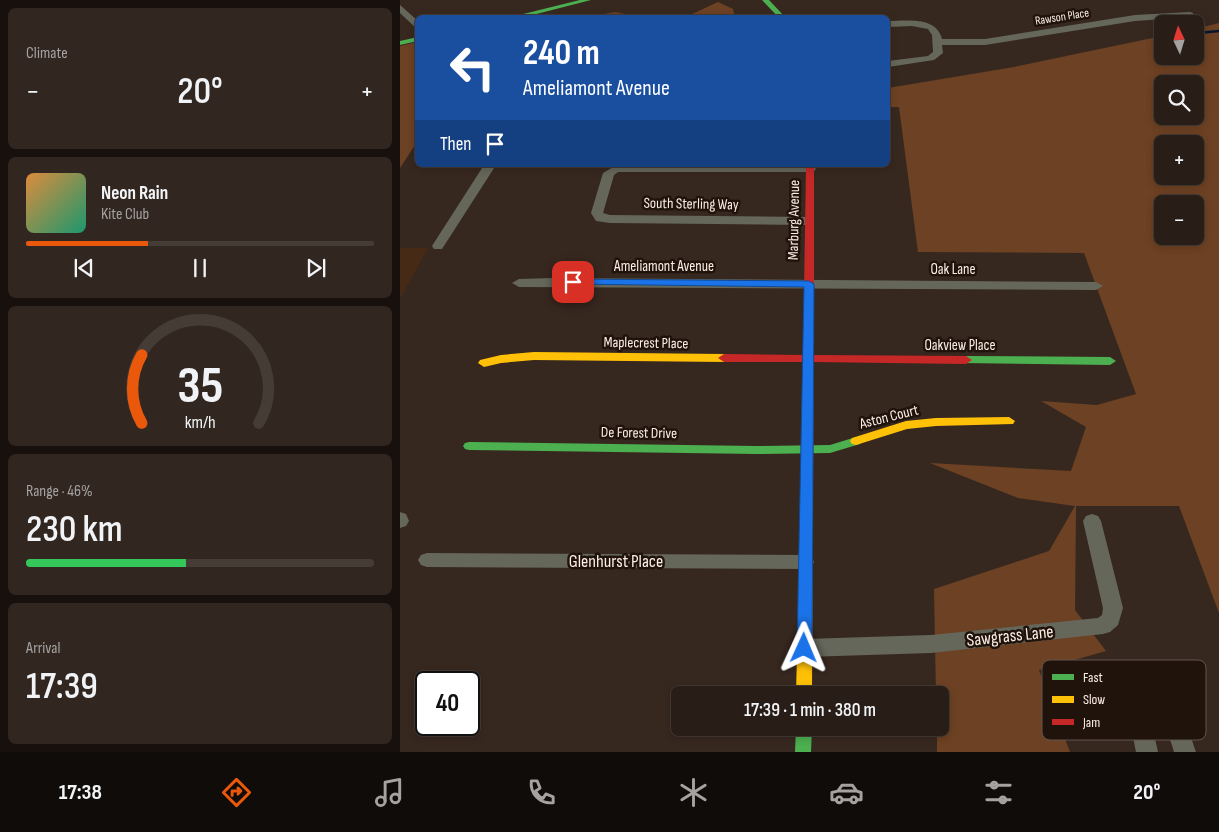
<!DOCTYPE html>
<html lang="en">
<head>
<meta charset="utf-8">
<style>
  :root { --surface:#291e17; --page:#312720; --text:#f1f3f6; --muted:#a5a2a1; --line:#453c36; --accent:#ea580c }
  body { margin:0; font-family:"Sofia Sans Condensed",sans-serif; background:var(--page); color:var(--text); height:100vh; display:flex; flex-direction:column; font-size:19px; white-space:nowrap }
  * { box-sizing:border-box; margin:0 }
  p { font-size:16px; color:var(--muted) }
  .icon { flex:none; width:28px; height:28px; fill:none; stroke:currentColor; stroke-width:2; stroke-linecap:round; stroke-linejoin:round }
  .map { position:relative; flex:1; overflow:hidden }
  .panel { display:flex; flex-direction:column; gap:8px; padding:8px; background:#17100d; width:400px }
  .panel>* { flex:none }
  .hud { position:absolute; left:15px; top:15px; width:475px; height:152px; border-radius:8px; box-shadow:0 2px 8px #0003,0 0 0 1px var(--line); background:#1a4fa0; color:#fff; overflow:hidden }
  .needle { width:32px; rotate:356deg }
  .buttons { position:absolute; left:754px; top:15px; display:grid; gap:10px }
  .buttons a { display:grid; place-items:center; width:50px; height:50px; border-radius:8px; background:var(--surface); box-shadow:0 2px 8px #0003,0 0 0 1px var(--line); font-size:25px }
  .speed { position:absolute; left:15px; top:671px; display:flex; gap:10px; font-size:25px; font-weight:700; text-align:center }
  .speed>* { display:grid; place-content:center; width:65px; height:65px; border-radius:50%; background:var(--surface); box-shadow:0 2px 8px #0003,0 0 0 1px var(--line); line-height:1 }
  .speed .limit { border:2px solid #111; border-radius:8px; background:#fff; color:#111 }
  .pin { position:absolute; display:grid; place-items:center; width:42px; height:42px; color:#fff; margin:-21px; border-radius:10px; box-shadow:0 2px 8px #0006 }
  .me { position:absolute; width:55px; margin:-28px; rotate:1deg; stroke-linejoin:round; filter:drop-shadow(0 0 4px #0008) }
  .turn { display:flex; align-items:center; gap:18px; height:105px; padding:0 25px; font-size:22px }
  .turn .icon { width:65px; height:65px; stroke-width:2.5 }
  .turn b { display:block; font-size:35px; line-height:42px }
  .then { display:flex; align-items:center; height:48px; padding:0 25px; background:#0003; gap:10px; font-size:19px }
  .big { font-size:38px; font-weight:600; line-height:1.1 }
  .panel .tile { flex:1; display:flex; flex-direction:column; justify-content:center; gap:8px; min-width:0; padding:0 18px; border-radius:8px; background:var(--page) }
  .panel .dial { align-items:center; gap:0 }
  .dial svg { height:130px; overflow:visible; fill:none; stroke:var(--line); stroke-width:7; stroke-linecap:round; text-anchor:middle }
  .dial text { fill:var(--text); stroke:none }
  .song { display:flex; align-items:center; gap:15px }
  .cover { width:60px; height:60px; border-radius:8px; background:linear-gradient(135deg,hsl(30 70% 55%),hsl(160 70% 35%)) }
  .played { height:5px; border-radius:2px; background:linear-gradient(90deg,var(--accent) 35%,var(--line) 35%) }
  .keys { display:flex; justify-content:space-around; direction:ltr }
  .heat { display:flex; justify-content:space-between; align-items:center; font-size:28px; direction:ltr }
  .charge { height:8px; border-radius:4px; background:linear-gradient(90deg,#34c759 46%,var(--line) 0) }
  .trip { position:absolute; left:271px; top:686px; width:278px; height:50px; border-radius:8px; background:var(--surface); box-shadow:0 2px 8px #0003,0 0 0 1px var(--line); font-weight:600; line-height:50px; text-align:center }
  .tab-bar { display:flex; height:80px; justify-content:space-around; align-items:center; background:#100c09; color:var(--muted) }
  .tab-bar .icon { width:35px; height:35px }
  .tab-bar .active { color:var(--accent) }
  .tab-bar b { font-size:22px; color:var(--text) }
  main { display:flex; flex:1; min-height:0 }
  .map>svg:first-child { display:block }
  .built { fill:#472a15 }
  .green { fill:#6d4123; fill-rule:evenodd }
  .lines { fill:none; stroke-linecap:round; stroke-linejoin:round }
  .stream { stroke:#05162f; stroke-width:2.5 }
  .street { fill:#65675b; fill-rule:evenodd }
  .fast { fill:#4caf50; fill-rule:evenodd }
  .slow { fill:#ffc107; fill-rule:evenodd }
  .jam { fill:#c62828; fill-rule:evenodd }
  .route { fill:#1a73e8; stroke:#114b97 }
  .labels { text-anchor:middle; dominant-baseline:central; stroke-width:5; stroke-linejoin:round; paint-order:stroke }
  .far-street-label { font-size:12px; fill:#fdeee5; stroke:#1f130b }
  .street-label { font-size:15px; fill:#fdeee5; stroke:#1f130b }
  .near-street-label { font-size:18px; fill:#fdeee5; stroke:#1f130b }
  .key { fill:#1f130b; stroke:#62554c; stroke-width:1 }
  .key-label { font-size:14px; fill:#fdeee5 }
</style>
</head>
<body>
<main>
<section class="panel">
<div class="tile"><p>Climate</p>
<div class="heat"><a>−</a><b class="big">20°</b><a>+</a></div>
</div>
<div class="tile">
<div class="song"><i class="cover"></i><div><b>Neon Rain</b><p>Kite Club</p></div></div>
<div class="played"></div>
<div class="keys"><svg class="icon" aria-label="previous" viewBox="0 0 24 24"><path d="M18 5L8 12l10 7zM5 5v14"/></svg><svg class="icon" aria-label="pause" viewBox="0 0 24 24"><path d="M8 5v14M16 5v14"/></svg><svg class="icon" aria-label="next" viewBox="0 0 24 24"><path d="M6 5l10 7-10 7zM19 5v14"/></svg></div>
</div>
<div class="tile dial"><svg viewBox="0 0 100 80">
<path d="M14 69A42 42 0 1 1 86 69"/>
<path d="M14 69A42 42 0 0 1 14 27" stroke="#ea580c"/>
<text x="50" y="56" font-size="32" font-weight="700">35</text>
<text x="50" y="72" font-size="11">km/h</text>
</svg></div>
<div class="tile"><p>Range · 46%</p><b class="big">230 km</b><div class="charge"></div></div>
<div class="tile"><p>Arrival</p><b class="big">17:39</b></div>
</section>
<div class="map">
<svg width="819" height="752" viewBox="0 0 819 752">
  <rect width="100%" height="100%" fill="#37281f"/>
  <path class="built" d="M0,248H28L0,299Z"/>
  <path class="green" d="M318,2L333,9L335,17H187L215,12L241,17H279L292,14Z
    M819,23V613L779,506H676L675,610L706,651L639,670L670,752H537V728H540V695H536L534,589L649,551L675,506L618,498L530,463L671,471L686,427L641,401L697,405L736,394L684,253L518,252L499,107H488V88L614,67L762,36V56H795V29ZM762,84H795V116H762ZM762,144H795V176H762ZM762,204H795V236H762Z
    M17,42V142L0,168V46Z"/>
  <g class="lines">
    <path class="stream" d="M798,33L819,31"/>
    <path class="street" d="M0,5L18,21V30L0,13Z
      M790,12L793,13V17L735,21L585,45H542L543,53L534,60L488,67V61L528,56L533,52L532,35L528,29L512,26L488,27V21C507,21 536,16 542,39H585L735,15Z
      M84,165H96L42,249H34L32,246Z
      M215,166L414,167L416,169L414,171L410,172H218L214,175L203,213L210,215L408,217L414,221L408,225L210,223L196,221L191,213L203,173Z
      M153,278L696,282L703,286L696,290L119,287L112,283L119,279Z
      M0,512L6,514L9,521L6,526L0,528Z
      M692,514L698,516L701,521L723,608L718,625L710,632L703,634L531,653L405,657L398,654L395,648L398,642L405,639L531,635L698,618L702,615L703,608L683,521L686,516Z
      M27,553L405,555L411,557L414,562L411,567L405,569L27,567L21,565L18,560L21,555Z
      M754,709C781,709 789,730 796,752H774C771,741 768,729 754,729V734L758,752H736C733,738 731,728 738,714Z"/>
    <path class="fast" d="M180,0H191L121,18H107Z
      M362,0H369L386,18H379Z
      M18,37V41L0,45V41Z
      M566,356L710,357L716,361L710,365L562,363L560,360Z
      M456,437L460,438L462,441L460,444L430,453L356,454L69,450L65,449L63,446L65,443L69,442L356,446L430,445Z
      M396,728H412L411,752H395Z"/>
    <path class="slow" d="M134,352L324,354L330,358L324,362L134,360L101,363L84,367L78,363L80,360L101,355Z
      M609,417L615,421L613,424L536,426L507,429L456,445L452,444L450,441L452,438L506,421L536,418Z
      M407,479L411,481L413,484L412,695H396L401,484L403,481Z"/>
    <path class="jam" d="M406,165H414V355L566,356L572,360L566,364L414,362L413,484L411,487H403L401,484L403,362H324L318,358L324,354L403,355Z"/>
  </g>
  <path class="route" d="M173,279L409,281L414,284L412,648L410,653L404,655L399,653L397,648L404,287L169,284V280Z"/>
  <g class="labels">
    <g class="far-street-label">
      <text transform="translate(662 17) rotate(-9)">Rawson Place</text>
    </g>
    <g class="street-label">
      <text transform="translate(291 204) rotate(1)">South Sterling Way</text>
      <text transform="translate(394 220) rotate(-89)">Marburg Avenue</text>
      <text x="264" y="266">Ameliamont Avenue</text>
      <text x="553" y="269">Oak Lane</text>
      <text transform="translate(246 343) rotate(1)">Maplecrest Place</text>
      <text x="560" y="345">Oakview Place</text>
      <text transform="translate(489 417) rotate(-14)">Aston Court</text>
      <text transform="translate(239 433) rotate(1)">De Forest Drive</text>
    </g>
    <g class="near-street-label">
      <text x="216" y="561">Glenhurst Place</text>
      <text transform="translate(610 636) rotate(-6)">Sawgrass Lane</text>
    </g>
  </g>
  <rect x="642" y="660" width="164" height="80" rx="8" class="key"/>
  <rect x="652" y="674" width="22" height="6" fill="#4caf50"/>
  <rect x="652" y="696" width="22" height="7" fill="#ffc107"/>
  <rect x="652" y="719" width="22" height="6" fill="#c62828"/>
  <g class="key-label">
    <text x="683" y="682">Fast</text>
    <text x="683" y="704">Slow</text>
    <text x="683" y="727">Jam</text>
  </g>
</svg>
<div class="buttons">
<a><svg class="needle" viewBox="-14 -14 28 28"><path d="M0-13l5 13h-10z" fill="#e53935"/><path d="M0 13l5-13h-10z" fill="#a5a2a1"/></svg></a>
<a><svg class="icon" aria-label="search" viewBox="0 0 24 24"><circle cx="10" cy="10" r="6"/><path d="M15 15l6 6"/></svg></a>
<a>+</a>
<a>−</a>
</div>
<div class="speed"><div class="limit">40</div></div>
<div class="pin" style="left:173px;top:282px;background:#d93025"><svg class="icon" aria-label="arrive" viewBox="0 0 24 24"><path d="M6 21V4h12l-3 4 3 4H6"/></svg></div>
<svg class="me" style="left:404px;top:648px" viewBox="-20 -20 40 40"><path d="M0-17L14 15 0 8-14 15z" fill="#1a73e8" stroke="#fff" stroke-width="4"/></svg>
<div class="trip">17:39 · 1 min · 380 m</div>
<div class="hud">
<div class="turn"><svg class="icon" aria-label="left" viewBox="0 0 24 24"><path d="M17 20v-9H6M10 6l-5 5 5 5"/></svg><div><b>240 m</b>Ameliamont Avenue</div></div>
<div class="then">Then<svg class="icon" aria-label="arrive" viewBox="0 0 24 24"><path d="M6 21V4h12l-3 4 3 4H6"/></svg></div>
</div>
</div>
</main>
<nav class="tab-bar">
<b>17:38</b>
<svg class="icon active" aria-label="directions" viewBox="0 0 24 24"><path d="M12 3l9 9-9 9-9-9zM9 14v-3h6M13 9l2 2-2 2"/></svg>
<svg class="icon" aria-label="music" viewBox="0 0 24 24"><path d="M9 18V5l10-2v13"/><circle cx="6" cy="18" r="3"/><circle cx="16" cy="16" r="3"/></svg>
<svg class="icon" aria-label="phone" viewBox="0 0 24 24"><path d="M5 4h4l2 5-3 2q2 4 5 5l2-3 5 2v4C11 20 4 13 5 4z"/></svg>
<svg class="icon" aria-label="climate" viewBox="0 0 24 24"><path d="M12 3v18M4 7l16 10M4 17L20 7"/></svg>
<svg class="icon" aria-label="car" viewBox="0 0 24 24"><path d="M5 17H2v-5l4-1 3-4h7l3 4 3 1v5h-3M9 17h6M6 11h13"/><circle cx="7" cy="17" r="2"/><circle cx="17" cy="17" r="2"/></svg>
<svg class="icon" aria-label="filters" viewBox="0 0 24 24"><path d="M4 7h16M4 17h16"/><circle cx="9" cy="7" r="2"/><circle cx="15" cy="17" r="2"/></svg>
<b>20°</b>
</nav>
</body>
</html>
